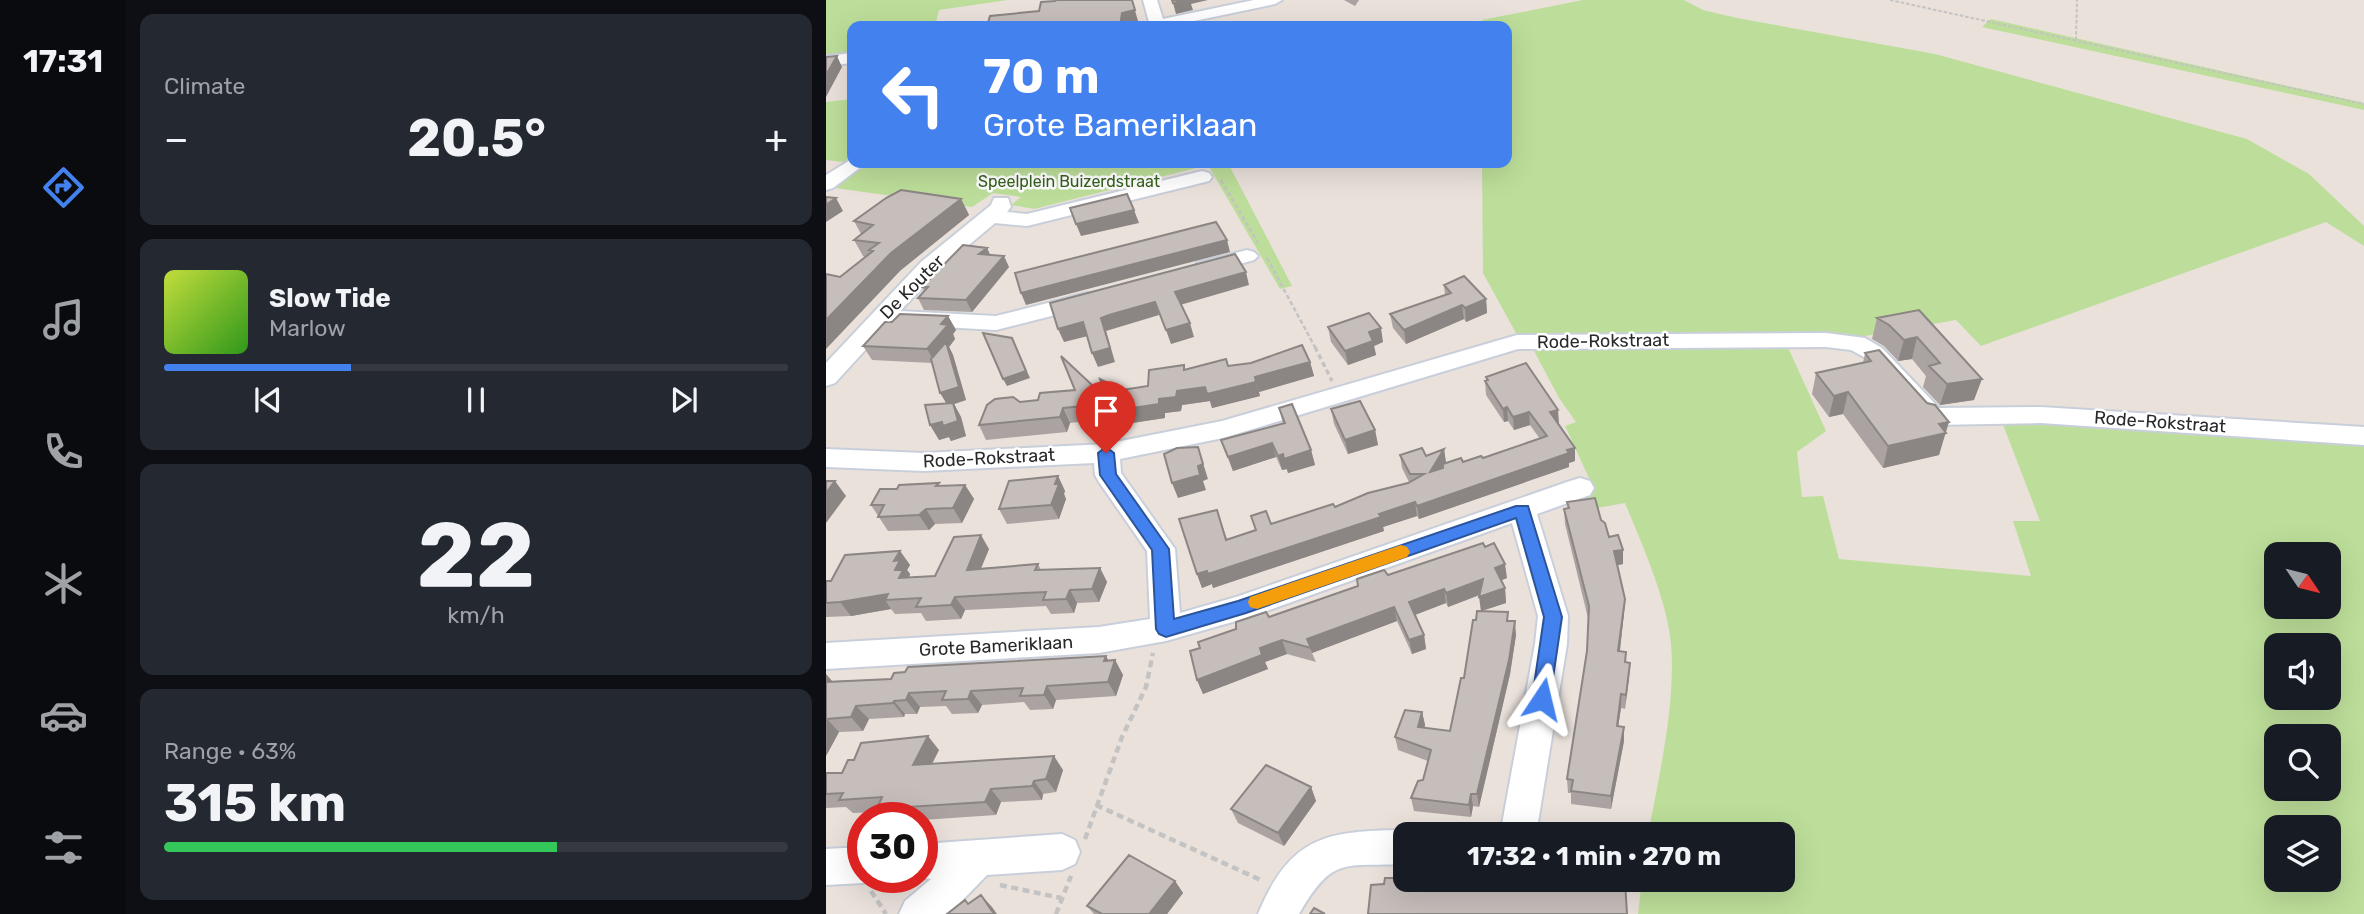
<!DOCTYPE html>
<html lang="en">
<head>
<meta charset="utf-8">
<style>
  :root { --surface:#171b24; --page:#242831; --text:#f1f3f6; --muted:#9ea1a6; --line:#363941; --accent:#4381ef }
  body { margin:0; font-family:Rubik,sans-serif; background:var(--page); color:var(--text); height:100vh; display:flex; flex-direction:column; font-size:26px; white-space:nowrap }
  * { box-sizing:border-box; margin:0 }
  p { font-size:23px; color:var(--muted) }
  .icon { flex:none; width:38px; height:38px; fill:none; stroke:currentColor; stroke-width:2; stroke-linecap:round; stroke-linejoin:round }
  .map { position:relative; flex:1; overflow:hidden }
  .sheet { display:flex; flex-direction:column; gap:14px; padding:14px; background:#0d0f14; width:700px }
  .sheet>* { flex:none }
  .hud { position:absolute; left:21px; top:21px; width:665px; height:147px; border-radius:14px; box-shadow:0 7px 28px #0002; background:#4381ef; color:#fff; overflow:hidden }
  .needle { width:46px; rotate:125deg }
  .fabs { position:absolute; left:1438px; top:542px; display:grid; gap:14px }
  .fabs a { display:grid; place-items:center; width:77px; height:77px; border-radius:14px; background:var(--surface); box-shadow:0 7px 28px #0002; font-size:35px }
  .speed { position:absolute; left:21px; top:802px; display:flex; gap:14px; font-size:35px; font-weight:700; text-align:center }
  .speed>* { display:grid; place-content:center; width:91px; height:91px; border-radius:50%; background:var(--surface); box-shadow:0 7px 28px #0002; line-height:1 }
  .speed .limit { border:10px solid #d22; background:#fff; color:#111 }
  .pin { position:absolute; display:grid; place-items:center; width:60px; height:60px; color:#fff; margin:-72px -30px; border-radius:50% 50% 50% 0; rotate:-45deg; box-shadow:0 0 7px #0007 }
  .pin .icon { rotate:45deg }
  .me { position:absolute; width:77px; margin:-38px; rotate:10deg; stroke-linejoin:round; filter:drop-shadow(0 0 5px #0008) }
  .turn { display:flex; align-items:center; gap:24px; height:147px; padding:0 21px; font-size:32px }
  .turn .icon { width:91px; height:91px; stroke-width:2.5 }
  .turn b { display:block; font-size:49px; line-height:60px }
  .big { font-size:52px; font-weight:700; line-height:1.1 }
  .sheet .widget { flex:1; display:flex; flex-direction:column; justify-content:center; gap:10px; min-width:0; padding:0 24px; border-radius:14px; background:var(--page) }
  .sheet .dial { align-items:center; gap:0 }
  .dial b { font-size:91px; line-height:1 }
  .song { display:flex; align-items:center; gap:21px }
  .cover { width:84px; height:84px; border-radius:10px; background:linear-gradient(135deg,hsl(70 70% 55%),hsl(110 70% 35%)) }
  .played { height:7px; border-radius:4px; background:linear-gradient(90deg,var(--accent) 30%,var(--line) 30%) }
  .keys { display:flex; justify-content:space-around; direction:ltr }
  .heat { display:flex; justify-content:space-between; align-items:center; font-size:38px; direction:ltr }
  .charge { height:10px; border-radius:5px; background:linear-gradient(90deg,#34c759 63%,var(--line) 0) }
  .trip { position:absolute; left:567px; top:822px; width:402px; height:70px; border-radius:14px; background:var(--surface); box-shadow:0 7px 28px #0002; font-weight:700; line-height:70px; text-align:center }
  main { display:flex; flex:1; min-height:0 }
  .tabs { display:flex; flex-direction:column; width:126px; justify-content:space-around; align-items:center; background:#090b0e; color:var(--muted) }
  .tabs .icon { width:49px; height:49px }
  .tabs .selected { color:var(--accent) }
  .tabs b { font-size:32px; color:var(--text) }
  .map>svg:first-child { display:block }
  .green { fill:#bdde9a; fill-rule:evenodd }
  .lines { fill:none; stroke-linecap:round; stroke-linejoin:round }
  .minor-casing { stroke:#c9cfda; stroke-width:4 }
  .path-far3 { stroke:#c3c3c3; stroke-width:2; stroke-dasharray:3.5 2; stroke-linecap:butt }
  .path-far2 { stroke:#c3c3c3; stroke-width:2.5; stroke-dasharray:4.5 2.5; stroke-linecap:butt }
  .path-far1 { stroke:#c3c3c3; stroke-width:3.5; stroke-dasharray:5 3.5; stroke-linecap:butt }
  .path { stroke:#c3c3c3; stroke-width:4.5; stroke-dasharray:7 4.5; stroke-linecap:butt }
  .minor { fill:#fff; fill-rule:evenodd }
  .wall { fill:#aaa3a1 }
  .shaded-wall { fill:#8b8583 }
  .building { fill:#c6bebb; stroke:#8b8583; stroke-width:2 }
  .route { fill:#4381ef; stroke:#2c549b; stroke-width:2 }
  .slow { fill:#f59e0b }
  .labels { text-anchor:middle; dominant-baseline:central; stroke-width:5; stroke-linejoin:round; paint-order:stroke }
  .far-park-label { font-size:16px; fill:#37611d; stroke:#fff }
  .street-label { font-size:18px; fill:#292929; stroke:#fff }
</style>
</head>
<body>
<main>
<nav class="tabs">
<b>17:31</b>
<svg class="icon selected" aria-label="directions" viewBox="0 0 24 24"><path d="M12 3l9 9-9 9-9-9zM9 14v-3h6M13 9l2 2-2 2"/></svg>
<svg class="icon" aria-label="music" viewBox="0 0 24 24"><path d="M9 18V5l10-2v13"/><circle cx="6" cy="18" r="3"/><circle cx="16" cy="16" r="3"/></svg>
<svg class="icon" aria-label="phone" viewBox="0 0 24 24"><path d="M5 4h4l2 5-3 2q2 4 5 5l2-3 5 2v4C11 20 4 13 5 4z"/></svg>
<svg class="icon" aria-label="climate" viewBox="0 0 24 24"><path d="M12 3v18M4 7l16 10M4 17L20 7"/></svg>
<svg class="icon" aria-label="car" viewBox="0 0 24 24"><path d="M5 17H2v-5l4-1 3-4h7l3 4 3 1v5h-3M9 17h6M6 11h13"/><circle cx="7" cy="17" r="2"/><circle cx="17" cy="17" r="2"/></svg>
<svg class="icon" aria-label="filters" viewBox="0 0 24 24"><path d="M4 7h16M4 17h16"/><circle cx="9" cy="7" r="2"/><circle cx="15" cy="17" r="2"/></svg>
</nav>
<section class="sheet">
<div class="widget"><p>Climate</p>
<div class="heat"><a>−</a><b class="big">20.5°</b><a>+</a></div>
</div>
<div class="widget">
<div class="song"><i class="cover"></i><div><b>Slow Tide</b><p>Marlow</p></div></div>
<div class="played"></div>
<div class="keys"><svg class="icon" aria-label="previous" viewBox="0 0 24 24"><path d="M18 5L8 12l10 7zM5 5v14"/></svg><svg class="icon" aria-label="pause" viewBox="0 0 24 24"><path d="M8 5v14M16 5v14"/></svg><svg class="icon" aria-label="next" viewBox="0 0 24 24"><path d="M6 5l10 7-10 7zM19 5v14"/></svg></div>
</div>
<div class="widget dial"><b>22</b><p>km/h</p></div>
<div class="widget"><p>Range · 63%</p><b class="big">315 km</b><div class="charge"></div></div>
</section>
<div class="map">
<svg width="1538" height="914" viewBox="0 0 1538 914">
  <rect width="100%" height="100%" fill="#eae1db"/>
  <path class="green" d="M0,0H182L113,10L109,26H26V55L0,58Z
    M757,0H858L877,10L911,18L1109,54L1421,139L1483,174L1538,226V246L1500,222L1155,346L1130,320L1039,336L691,335L657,273L656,163H681V26H656V20Z
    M1165,19L1538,103V110L1156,27Z
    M26,99V163L0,160V102Z
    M28,163H402L466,286L454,289L382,165L208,209L185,205L195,197L167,193L146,207L2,187L42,165Z
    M960,343L1000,431L971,452L976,497L997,496L1013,559L1205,576L1187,521H1214L1176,422L1208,419L1538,442V914H812L816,880H957V835H822C833,776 850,704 845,644C841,600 816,544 799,503L754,511L748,497L769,491L739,426L750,422L733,398L706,347ZM1451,555H1503V607H1451ZM1451,646H1503V698H1451ZM1451,737H1503V789H1451ZM1451,828H1503V880H1451Z"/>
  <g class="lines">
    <g class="minor-casing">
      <path id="minor" d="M317,0H331L337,19L428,0H456L449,4L344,26H316L323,22Z
        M26,53V63L0,66V56Z
        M26,159V163L39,164L7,188L0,190V175Z
        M376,171L383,173L386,177L383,181L201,226L169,223L111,272L74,311L170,316L261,293L269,295L272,300L269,305L170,330L63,324L9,383L0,386V363L95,262L165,205L168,198H182L185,207L181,212L201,214Z
        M421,250L428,252L432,256L428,260L379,274L371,273L368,268L371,263Z
        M1000,333L1039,338L1056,348L1113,408L1215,407L1538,427V445L1215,423L1106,425L1097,423L1040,358L1025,350L1000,347L692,349L397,438L294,459L295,473L349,549L354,613L410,597L744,481L754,478L764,481L768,488L764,495L711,514L742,616L741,644L710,835H674L709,644L712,616L686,523L424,617L340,641L273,653L0,669V643L273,627L324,619L321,551L273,482L269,475L268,463L98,471L0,467V449L98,453L280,444L396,421L691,335Z
        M579,830L592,835H579V864C518,867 507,855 473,914H432C465,835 501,831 579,830Z
        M236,834L249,840L254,852L249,864L236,870L161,875L123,914H73L79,901L105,879L88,877H96V844Z
        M37,847V877L50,878L37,883L0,885V849Z"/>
    </g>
    <path class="path-far3" d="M1064,0L1538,104
      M1250,40L1251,0"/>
    <path class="path-far2" d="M395,180L432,243
      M441,258L490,349"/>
    <path class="path-far1" d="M489,347L506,381"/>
    <path class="path" d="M270,805L437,881
      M259,839L296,737L320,687L327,653
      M174,885L235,898
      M45,891L60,914
      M230,914L245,876"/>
    <use href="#minor" class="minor"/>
  </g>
  <path class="wall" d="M518,0H533L529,6Z
    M135,199L143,215L75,270L14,277L39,257L37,256L28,240L35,234L28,221Z
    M161,248L164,255L183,267L146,312L98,310L92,298L98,291L96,287Z
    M618,285L660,299L661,313L640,322L638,319L580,344L567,328L564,314L619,295Z
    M1093,310L1148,400L1114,405L1097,387L1100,376L1086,359L1072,361L1058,346L1046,339L1051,318Z
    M122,316L130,330L127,334L129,339L123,347L127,355L140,400L128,404L135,417L140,436L125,441L123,437L113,440L120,403L106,363L46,360L37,346L66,322Z
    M502,327L557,342L548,346L550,355L522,365L505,342Z
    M1039,353L1119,432L1113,455L1057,468L1017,414L1003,417L986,394L990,373L1037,363Z
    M484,362L488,376L433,392L434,396L386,408L384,401L356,405L355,411L339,413V418L273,428L269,420L244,423L241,432L160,440L153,425L194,402L281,399L296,390L322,386L358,365L359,369Z
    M660,377L732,410V423L749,448V461L743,463V467L593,519L591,516L557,527L558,531L387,588L386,584L376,588L371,574L391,510L401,539L429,530L425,516L445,524L509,507L583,482L576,468L574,455L600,456L618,449L620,463L637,462L657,458L714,439L704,425L688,430L682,421L678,422L660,395L659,381H660Z
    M453,408L485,450L489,465L462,473L461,469L456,470L450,457L407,471L395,440L457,424Z
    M505,409L549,430L552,445L522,454L508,424Z
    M232,476L239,491L238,494L240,499L233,519L181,524L173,509Z
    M139,485L148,499L136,523L109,524L103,530L62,531L45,505L115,486Z
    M741,502L775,520L783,537L797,550V564L791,565L799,599L798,613L794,651L800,662L804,663L803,677L799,709L795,708L792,727L798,741L785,809L745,804V793H742L741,779L761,651L762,618L739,524L738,509H742Z
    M163,549L155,568L212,564L215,570L274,568L281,582L273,602L251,603L248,613L225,614L220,606L139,610L135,619L100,621L95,613L69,614L65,609L25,616L0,617V581H5L74,551L84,565L81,570L84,574L83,577L109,576Z
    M562,575L681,578L675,580L679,588L680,603L656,611L683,621L690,635L684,674L653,807L647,806L645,817L588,811L585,798L597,780L602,761L572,750L569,737L596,712L599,725L598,728L624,731L638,678L650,620L655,611L654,595L622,607L620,603L589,615L598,635L600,649L586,654L571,621L486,653L490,662L461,654L439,662L442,669L377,694L371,680L374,648L443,617Z
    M280,656L282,661L289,660L297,675L290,696L230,700L227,709L204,710L198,702L156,705L152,713L126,714L120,706L94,707L91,714H79L78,717L43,719L37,731L13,732L0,756V674L6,681L65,679Z
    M113,750L106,764L237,770L230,792L217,794L216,800L175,802L170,815L96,820V817H59L53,812L27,813L20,807L0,808V773H16Z
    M485,787L490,801L458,846L412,823L405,809Z
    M349,881L357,893L341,914H268L261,906Z"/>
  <path class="shaded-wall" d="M306,0L312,21L299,24V26H294L296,13Z
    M361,0H382L365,4L367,10L350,14L347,3Z
    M11,56L16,67L0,97V75Z
    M10,198L17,211L0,222V205Z
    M135,199L143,215L75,270L0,349V320L65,253Z
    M308,210L313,223L255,236L250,224Z
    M401,240L404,252L200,305L195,293Z
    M161,248L166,259L153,254Z
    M178,256L183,267L146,312L140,300Z
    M420,272L423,285L354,305L349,292Z
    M660,299L661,313L640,322L639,308Z
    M329,302L333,315L280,331L289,362L272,367L266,353L275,318Z
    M636,305L638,319L580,344L578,330Z
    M122,316L130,330L127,334L129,339L123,347L127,355L140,400L128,404L135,417L140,436L125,441L123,437L113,440L104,425L122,406L114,393L109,363L101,349L115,324Z
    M257,322L262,336L238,342L232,329Z
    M364,323L368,337L345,344L340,330Z
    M555,328L557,342L548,346L550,355L522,365L519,351L543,332Z
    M1091,337L1086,359L1072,361L1078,340Z
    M186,338L204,378L181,386L177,379Z
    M484,362L488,376L433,392L429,377Z
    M1156,379L1148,400L1114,405L1121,384Z
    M430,382L434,396L386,408L384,401L356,405L355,411L339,413V418L273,428L267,414L351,391L379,387Z
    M1022,392L1017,414L1003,417L1008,396Z
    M681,407L682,421L678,422L677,409Z
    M237,408L244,423L241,432L234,417Z
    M732,410L733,423L725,426L724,412Z
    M703,412L704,425L688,430L687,417Z
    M1123,422L1113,455L1057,468L1062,446L1113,424Z
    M549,430L552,445L522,454L519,440Z
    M446,443L450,457L407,471L402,457Z
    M372,447L382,479L377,481L380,490L352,498L346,483L372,466Z
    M749,448V461L743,463V467L593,519L591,506Z
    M618,449L620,463L606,486L604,472Z
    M485,450L489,465L462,473L458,459Z
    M457,454L461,469L456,470L452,456Z
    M232,476L239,491L238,494L240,499L233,519L225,505L229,484Z
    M9,481L20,496L0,523V493Z
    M139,485L148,499L136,523L127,508Z
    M589,502L591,516L557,527L558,531L387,588L386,584L376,588L371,574Z
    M100,509L109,524L103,530L93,515Z
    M155,535L163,549L149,583L141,570Z
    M797,550V564L788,566V551Z
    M74,551L84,565L81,570L84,574L83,578V592L69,570L68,561Z
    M679,564L681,578L671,582L669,568Z
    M274,568L281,582L273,602L266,589Z
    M657,579L658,593L622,607L620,593Z
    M679,588L680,603L655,611L653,597Z
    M618,589L620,603L586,616L583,602Z
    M244,590L251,603L248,613L240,599Z
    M62,594L59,600L65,609L25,616L14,602Z
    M129,597L139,610L135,619L125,605Z
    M799,599L798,613L792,666V651Z
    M568,607L571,621L486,653L481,639Z
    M689,621L690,635L684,674L653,807L651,794Z
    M598,635L600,649L586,654L583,640Z
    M456,640L461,654L439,662L442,669L377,694L371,680L434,648Z
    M280,656L287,669L289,660L297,675L290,696L282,682L278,661Z
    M804,663L803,677L799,709L800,695Z
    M0,674L11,687L0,689Z
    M221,686L230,700L227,709L218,695Z
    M145,691L156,705L152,713L142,699Z
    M83,693L94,707L91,714L80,700Z
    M795,694V708L790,740L791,726Z
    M68,701L79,714L78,717L67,703Z
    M30,706L43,719L37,731L25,717Z
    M596,712L599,725L595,740L592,727Z
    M0,718L13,732L0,756Z
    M798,727V741L785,809V796Z
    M102,736L113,750L98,779L87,765Z
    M228,756L237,770L230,792L220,779Z
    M208,781L217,794L216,800L206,786Z
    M485,787L490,801L458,846L452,833Z
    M165,789L175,802L170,815L159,802Z
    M645,794L647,806L645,817L643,805Z
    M349,881L357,893L341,914H323Z
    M155,895L166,907L171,914H168Z"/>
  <path class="building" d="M230,0H306L309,10L296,13L294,26H161L164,16L213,11L215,2L229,1Z
    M346,0H361L347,3Z
    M11,56L0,75V57Z
    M75,190L135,199L65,253L0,320V274L14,277L47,251L43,250L53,243L28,240L47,225L28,221L60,198Z
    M301,194L308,210L250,224L244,208Z
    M0,197L10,198L0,205Z
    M390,222L401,240L195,293L189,273Z
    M137,245L161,248L153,254L178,256L140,300L92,298L102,287H96Z
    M409,254L420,272L349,292L364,323L340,330L329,302L283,315L275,318L284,348L266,353L257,322L232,329L224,303Z
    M638,276L660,299L639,308L636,305L578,330L564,314L625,293L618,285Z
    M1093,310L1156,379L1121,384L1103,366L1114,363L1091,337L1078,340L1063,325L1051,318Z
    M543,313L555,328L543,332L547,341L519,351L502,327Z
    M74,314L122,316L115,324L122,325L101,349L37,346L59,322H66Z
    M157,333L186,338L200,371L177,379Z
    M120,342L133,387L114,393L105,359Z
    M476,345L484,362L429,377L430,382L381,394L379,387L351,391L350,397L333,399V404L267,414L268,405L237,408L234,417L153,425L161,405L169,399L187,397L194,402L212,400L214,393L249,390L235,356L281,399L274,379L296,390L322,386L323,370L358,365V370L400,359L402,366L425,363Z
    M1053,350L1101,403L1109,405L1123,422L1113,424L1120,433L1062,446L1022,392L1008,396L990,373L1045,361L1039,353Z
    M700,363L732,410L724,412L749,448L741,450L743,453L591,506L589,502L553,514L555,517L382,574L381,571L371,574L353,519L391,510L400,540L430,530L425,516L440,511L445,524L507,504L509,507L542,493L582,483L598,474H584L574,455L596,448L600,456L618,449L604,472L617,468V464L635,458L637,462L655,456L657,458L721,436L703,412L687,417L681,407L677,409L659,381L662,380L660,377Z
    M534,401L549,430L519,440L505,409Z
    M127,403L132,421L117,426L116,422L104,425L99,405Z
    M466,404L485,450L458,459L457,454L452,456L446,443L402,457L395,440L459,423L453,408Z
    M372,447L377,464L372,466L374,475L346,483L338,454L351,448Z
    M232,476L229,484H233L225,505L173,509L183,481Z
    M0,481H9L0,493Z
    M113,483L110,486L139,485L127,508L100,509L93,515L52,517L58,505H45L54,489H71L73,485Z
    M769,498L775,520L779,523L783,537L792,535L797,550L788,551L799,599L792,651L800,652L799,662L804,663L800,695L795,694L791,726L798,727L785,796L745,791L747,780L741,779L761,651L763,606L738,509L743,508L741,502Z
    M155,535L141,570L212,564L209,570L274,568L266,589L244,590L240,599L217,600L220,592L197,593L129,597L125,605L90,607L95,598L59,600L62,594L14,602L0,603V581H5L19,555L74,551L68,561L74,560L69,570H77L73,578L109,576L128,537Z
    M657,543L659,547L668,543L679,564L669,568L679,588L653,597L657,579L620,593L618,589L583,602L598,635L583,640L568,607L481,639L485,648L456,640L434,648L436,655L371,680L364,651L374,648L372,642L410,629V622L440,612L443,617L532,586L531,579L558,570L562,575Z
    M651,611L682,612L681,621H689L683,660L651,794H645L643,805L585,798L592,781L597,780L605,750L569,737L579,710L596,712L592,727L624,731L635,678H638L647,620H650Z
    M280,656L278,661L289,660L282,682L221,686L218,695L194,696L197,688L145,691L142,699L116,700L120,691L83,693L80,700L68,701L67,703L30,706L25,717L0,719V682L65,679L68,673L79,672L82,667Z
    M102,736L87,765L228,756L220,779L208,781L206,786L165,789L159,802L51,809L56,797L13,800L17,793L0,794V773H16L22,760H28L35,743Z
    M440,765L485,787L452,833L405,809Z
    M303,855L349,881L323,914H276L261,906Z
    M559,878H579V880H799L801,914H542L545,885L558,884Z
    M155,895L168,914H121L139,900L142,904Z
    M488,908L499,914H484Z"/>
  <path class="route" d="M280,447L288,453L290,474L343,549L348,619L412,601L690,506H702L736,617L723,705L716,707L709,705L706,699L718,617L690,518L420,613L340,637L333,634L330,629L326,550L274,475L272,453Z"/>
  <path class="slow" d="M575,545L581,547L584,552L581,557L431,609L424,607L422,602L424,597Z"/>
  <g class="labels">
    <g class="far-park-label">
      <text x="243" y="181">Speelplein Buizerdstraat</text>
    </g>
    <g class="street-label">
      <text transform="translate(86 287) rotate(-45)">De Kouter</text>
      <text transform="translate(777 341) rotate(-1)">Rode-Rokstraat</text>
      <text transform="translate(1334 422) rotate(4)">Rode-Rokstraat</text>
      <text transform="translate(163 458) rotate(-3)">Rode-Rokstraat</text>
      <text transform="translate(170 646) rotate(-3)">Grote Bameriklaan</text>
    </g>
  </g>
</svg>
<div class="fabs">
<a><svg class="needle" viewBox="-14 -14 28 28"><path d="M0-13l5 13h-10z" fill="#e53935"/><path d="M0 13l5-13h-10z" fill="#9ea1a6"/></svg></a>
<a><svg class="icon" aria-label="sound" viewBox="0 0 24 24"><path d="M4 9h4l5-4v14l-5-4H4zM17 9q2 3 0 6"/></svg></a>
<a><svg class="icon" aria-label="search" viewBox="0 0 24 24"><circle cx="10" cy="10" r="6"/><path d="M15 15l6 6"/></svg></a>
<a><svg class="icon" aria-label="layers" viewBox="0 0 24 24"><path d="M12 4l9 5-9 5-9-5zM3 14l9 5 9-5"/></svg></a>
</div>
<div class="speed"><div class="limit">30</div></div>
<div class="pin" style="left:280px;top:453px;background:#d93025"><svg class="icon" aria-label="arrive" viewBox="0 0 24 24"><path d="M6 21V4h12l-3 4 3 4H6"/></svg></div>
<svg class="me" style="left:716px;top:699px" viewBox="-20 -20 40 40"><path d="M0-17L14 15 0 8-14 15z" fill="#4381ef" stroke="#fff" stroke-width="4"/></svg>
<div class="trip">17:32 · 1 min · 270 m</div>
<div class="hud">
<div class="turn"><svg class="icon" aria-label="left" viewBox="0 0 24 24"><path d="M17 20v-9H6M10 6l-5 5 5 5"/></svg><div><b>70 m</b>Grote Bameriklaan</div></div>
</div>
</div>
</main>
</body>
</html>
